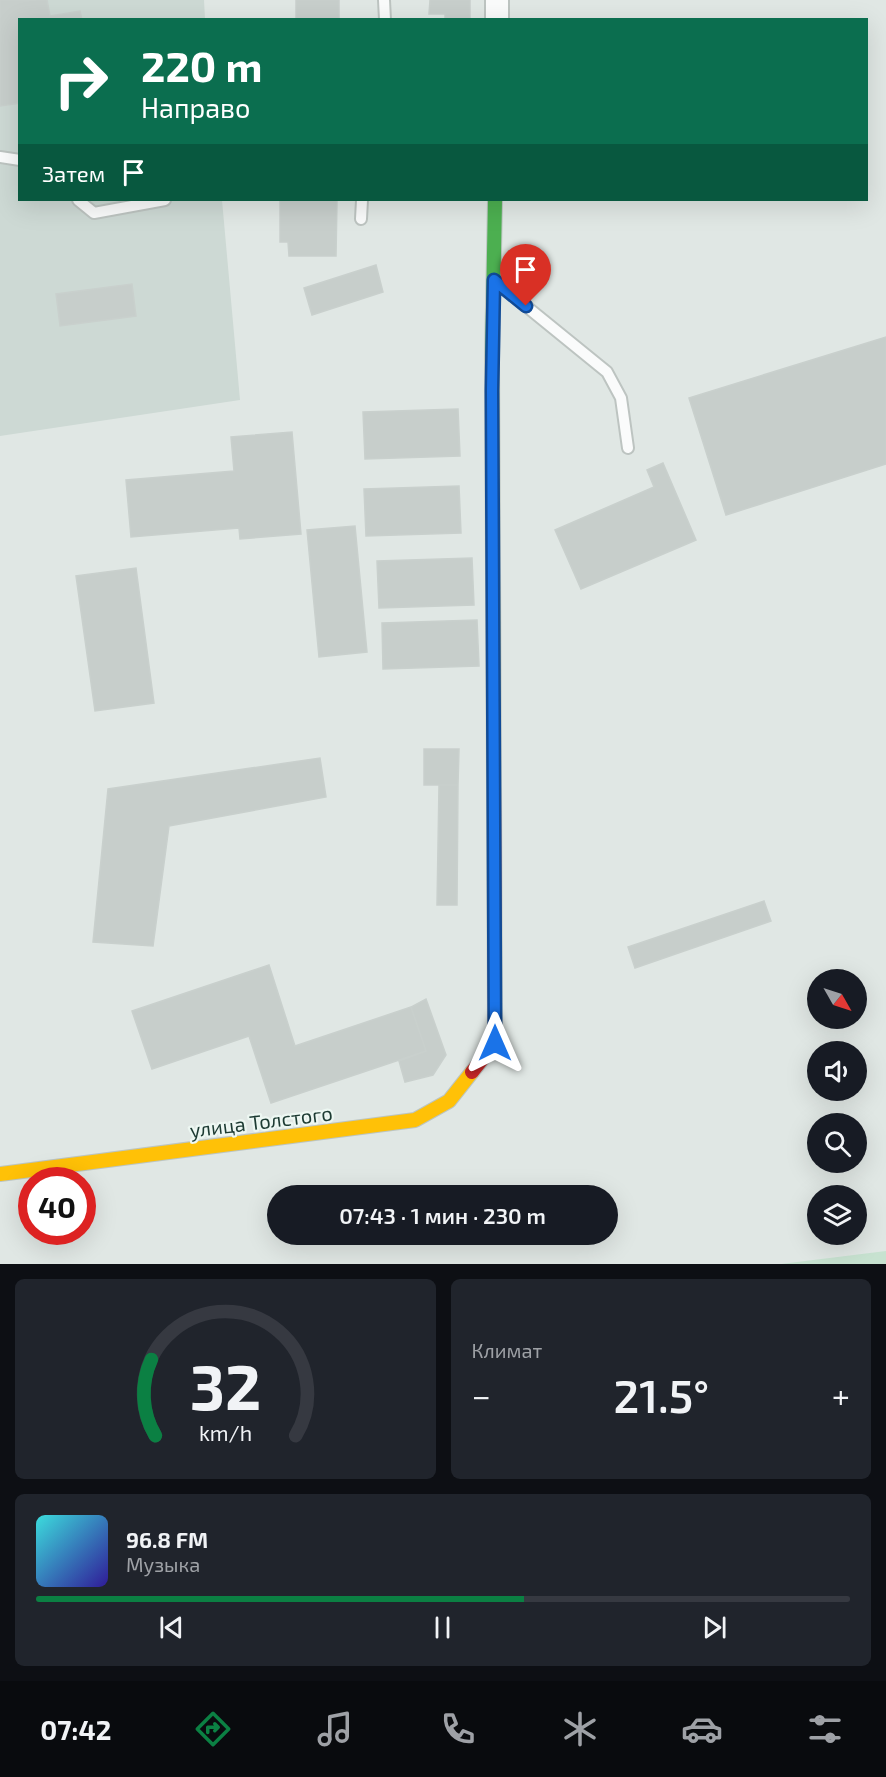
<!DOCTYPE html>
<html lang="ru">
<head>
<meta charset="utf-8">
<style>
  :root { --surface:#171b24; --page:#20242c; --text:#f1f3f6; --muted:#9ea1a6; --line:#363941; --accent:#0b8043 }
  body { margin:0; font-family:"Exo 2",sans-serif; background:var(--page); color:var(--text); height:100vh; display:flex; flex-direction:column; font-size:22px; white-space:nowrap }
  * { box-sizing:border-box; margin:0 }
  p { font-size:20px; color:var(--muted) }
  .icon { flex:none; width:33px; height:33px; fill:none; stroke:currentColor; stroke-width:2; stroke-linecap:round; stroke-linejoin:round }
  .map { position:relative; height:1264px; overflow:hidden }
  .panel { display:flex; flex-direction:column; gap:15px; padding:15px; background:#0d0f14; flex:1 }
  .panel>* { flex:none }
  .hud { position:absolute; left:18px; top:18px; width:850px; height:183px; border-radius:0px; box-shadow:0 6px 24px #0002; background:#0b6e4f; color:#fff; overflow:hidden }
  .needle { width:39px; rotate:129deg }
  .fabs { position:absolute; left:807px; top:969px; display:grid; gap:12px }
  .fabs a { display:grid; place-items:center; width:60px; height:60px; border-radius:50%; background:var(--surface); box-shadow:0 6px 24px #0002; font-size:30px }
  .speed { position:absolute; left:18px; top:1167px; display:flex; gap:12px; font-size:30px; font-weight:700; text-align:center }
  .speed>* { display:grid; place-content:center; width:78px; height:78px; border-radius:50%; background:var(--surface); box-shadow:0 6px 24px #0002; line-height:1 }
  .speed .limit { border:9px solid #d22; background:#fff; color:#111 }
  .pin { position:absolute; display:grid; place-items:center; width:51px; height:51px; color:#fff; margin:-62px -26px; border-radius:50% 50% 50% 0; rotate:-45deg; box-shadow:0 0 6px #0007 }
  .pin .icon { rotate:45deg }
  .me { position:absolute; width:66px; margin:-33px; rotate:0deg; stroke-linejoin:round; filter:drop-shadow(0 0 4px #0008) }
  .turn { display:flex; align-items:center; gap:21px; height:126px; padding:0 24px; font-size:27px }
  .turn .icon { width:78px; height:78px; stroke-width:2.5 }
  .turn b { display:block; font-size:42px; line-height:51px }
  .then { display:flex; align-items:center; height:57px; padding:0 24px; background:#0003; gap:12px; font-size:22px }
  .big { font-size:45px; font-weight:600; line-height:1.1 }
  .panel .card { flex:1; display:flex; flex-direction:column; justify-content:center; gap:9px; min-width:0; padding:0 21px; border-radius:9px; background:var(--page) }
  .panel .dial { align-items:center; gap:0 }
  .dial svg { height:156px; overflow:visible; fill:none; stroke:var(--line); stroke-width:7; stroke-linecap:round; text-anchor:middle }
  .dial text { fill:var(--text); stroke:none }
  .song { display:flex; align-items:center; gap:18px }
  .cover { width:72px; height:72px; border-radius:9px; background:linear-gradient(135deg,hsl(180 70% 55%),hsl(250 70% 35%)) }
  .played { height:6px; border-radius:3px; background:linear-gradient(90deg,var(--accent) 60%,var(--line) 60%) }
  .keys { display:flex; justify-content:space-around; direction:ltr }
  .heat { display:flex; justify-content:space-between; align-items:center; font-size:33px; direction:ltr }
  .panel .tiles { flex:1; display:grid; gap:15px; grid-template-columns:1fr 1fr }
  .card:last-child { grid-column:span 2 }
  .trip { position:absolute; left:267px; top:1185px; width:351px; height:60px; border-radius:30px; background:var(--surface); box-shadow:0 6px 24px #0002; font-weight:600; line-height:60px; text-align:center }
  .tab-bar { display:flex; height:96px; justify-content:space-around; align-items:center; background:#090b0e; color:var(--muted) }
  .tab-bar .icon { width:42px; height:42px }
  .tab-bar .on { color:var(--accent) }
  .tab-bar b { font-size:27px; color:var(--text) }
  .map>svg:first-child { display:block }
  .built { fill:#cdd9d4 }
  .green { fill:#c7e2d0 }
  .building { fill:#c7cecb; stroke:#c9d0cd; stroke-width:1.5 }
  .lines { fill:none; stroke-linecap:round; stroke-linejoin:round }
  .lane-casing { stroke:#bdc4c1; stroke-width:14 }
  .street-casing { stroke:#bdc4c1; stroke-width:26 }
  .fast-casing { stroke:#bcc5c1; stroke-width:16 }
  .slow-casing { stroke:#bcc5c1; stroke-width:16 }
  .jam-casing { stroke:#bcc5c1; stroke-width:16 }
  .lane { stroke:#fafbfb; stroke-width:10 }
  .street { stroke:#fafbfb; stroke-width:22 }
  .fast { stroke:#4caf50; stroke-width:14 }
  .slow { stroke:#ffc107; stroke-width:14 }
  .jam { stroke:#c62828; stroke-width:14 }
  .route-casing { stroke:#114b97; stroke-width:15 }
  .route { stroke:#1a73e8; stroke-width:10 }
  .labels { text-anchor:middle; dominant-baseline:central; stroke-width:4.5; stroke-linejoin:round; paint-order:stroke }
  .street-label { font-size:20px; fill:#1d3b33; stroke:#edf7f2 }
</style>
</head>
<body>
<div class="map">
<svg width="886" height="1264" viewBox="0 0 886 1264">
  <rect width="100%" height="100%" fill="#e0e7e4"/>
  <path class="built" d="M0,0H204L205,19L20,20V200H222L240,400L0,436Z"/>
  <path class="green" d="M886,1251V1264H781Z"/>
  <path class="building" d="M0,0H47L50,16L80,11L82,20H20V103L0,106Z
    M296,0H339V20H296Z
    M430,0H470V20H445V14H429Z
    M280,200H337L336,256H289L288,242H280Z
    M376,265L383,292L312,315L304,288Z
    M132,284L136,316L60,326L56,294Z
    M886,337V464L726,515L689,398Z
    M458,409L460,456L365,459L363,412Z
    M292,432L301,534L240,539L239,528L131,537L126,480L234,471L231,437Z
    M663,463L696,540L581,589L555,530L654,487L647,470Z
    M459,486L461,533L366,536L364,489Z
    M355,526L367,652L319,657L307,530Z
    M472,558L474,605L379,608L377,561Z
    M136,568L154,703L95,711L76,576Z
    M477,620L479,666L383,669L382,623Z
    M424,749H459L458,785H424Z
    M320,758L326,797L169,826L153,946L93,942L108,789Z
    M439,785H458L457,905H437Z
    M764,901L771,921L635,968L628,947Z
    M269,965L295,1046L411,1007L426,1051L271,1103L249,1036L152,1069L132,1011Z
    M426,999L446,1055L433,1075L405,1082L399,1061L426,1051L411,1007Z"/>
  <g class="lines">
    <g class="lane-casing">
      <path id="lane" d="M384,0L385,20
        M0,157L20,160
        M78,200L94,213L165,200
        M361,219L362,200
        M500,285L607,372L621,398L628,448"/>
    </g>
    <g class="street-casing">
      <path id="street" d="M497,0V20"/>
    </g>
    <g class="fast-casing">
      <path id="fast" d="M492,359L495,200"/>
    </g>
    <g class="slow-casing">
      <path id="slow" d="M492,359L494,784
        M0,1174L415,1120L449,1101L472,1072"/>
    </g>
    <g class="jam-casing">
      <path id="jam" d="M472,1072L495,1043L494,784"/>
    </g>
    <use href="#lane" class="lane"/>
    <use href="#street" class="street"/>
    <use href="#fast" class="fast"/>
    <use href="#slow" class="slow"/>
    <use href="#jam" class="jam"/>
  </g>
  <g class="lines">
    <g class="route-casing">
      <path id="route" d="M495,1043L492,390L494,280L526,306"/>
    </g>
    <use href="#route" class="route"/>
  </g>
  <g class="labels">
    <g class="street-label">
      <text transform="translate(261 1121) rotate(-7)">улица Толстого</text>
    </g>
  </g>
</svg>
<div class="fabs">
<a><svg class="needle" viewBox="-14 -14 28 28"><path d="M0-13l5 13h-10z" fill="#e53935"/><path d="M0 13l5-13h-10z" fill="#9ea1a6"/></svg></a>
<a><svg class="icon" aria-label="sound" viewBox="0 0 24 24"><path d="M4 9h4l5-4v14l-5-4H4zM17 9q2 3 0 6"/></svg></a>
<a><svg class="icon" aria-label="search" viewBox="0 0 24 24"><circle cx="10" cy="10" r="6"/><path d="M15 15l6 6"/></svg></a>
<a><svg class="icon" aria-label="layers" viewBox="0 0 24 24"><path d="M12 4l9 5-9 5-9-5zM3 14l9 5 9-5"/></svg></a>
</div>
<div class="speed"><div class="limit">40</div></div>
<div class="pin" style="left:526px;top:306px;background:#d93025"><svg class="icon" aria-label="arrive" viewBox="0 0 24 24"><path d="M6 21V4h12l-3 4 3 4H6"/></svg></div>
<svg class="me" style="left:495px;top:1043px" viewBox="-20 -20 40 40"><path d="M0-17L14 15 0 8-14 15z" fill="#1a73e8" stroke="#fff" stroke-width="4"/></svg>
<div class="trip">07:43 · 1 мин · 230 m</div>
<div class="hud">
<div class="turn"><svg class="icon" aria-label="right" viewBox="0 0 24 24"><path d="M7 20v-9h11M14 6l5 5-5 5"/></svg><div><b>220 m</b>Направо</div></div>
<div class="then">Затем<svg class="icon" aria-label="arrive" viewBox="0 0 24 24"><path d="M6 21V4h12l-3 4 3 4H6"/></svg></div>
</div>
</div>
<section class="panel">
<div class="tiles">
<div class="card dial"><svg viewBox="0 0 100 80">
<path d="M14 69A42 42 0 1 1 86 69"/>
<path d="M14 69A42 42 0 0 1 12 30" stroke="#0b8043"/>
<text x="50" y="56" font-size="32" font-weight="700">32</text>
<text x="50" y="72" font-size="11">km/h</text>
</svg></div>
<div class="card"><p>Климат</p>
<div class="heat"><a>−</a><b class="big">21.5°</b><a>+</a></div>
</div>
<div class="card">
<div class="song"><i class="cover"></i><div><b>96.8 FM</b><p>Музыка</p></div></div>
<div class="played"></div>
<div class="keys"><svg class="icon" aria-label="previous" viewBox="0 0 24 24"><path d="M18 5L8 12l10 7zM5 5v14"/></svg><svg class="icon" aria-label="pause" viewBox="0 0 24 24"><path d="M8 5v14M16 5v14"/></svg><svg class="icon" aria-label="next" viewBox="0 0 24 24"><path d="M6 5l10 7-10 7zM19 5v14"/></svg></div>
</div>
</div>
</section>
<nav class="tab-bar">
<b>07:42</b>
<svg class="icon on" aria-label="directions" viewBox="0 0 24 24"><path d="M12 3l9 9-9 9-9-9zM9 14v-3h6M13 9l2 2-2 2"/></svg>
<svg class="icon" aria-label="music" viewBox="0 0 24 24"><path d="M9 18V5l10-2v13"/><circle cx="6" cy="18" r="3"/><circle cx="16" cy="16" r="3"/></svg>
<svg class="icon" aria-label="phone" viewBox="0 0 24 24"><path d="M5 4h4l2 5-3 2q2 4 5 5l2-3 5 2v4C11 20 4 13 5 4z"/></svg>
<svg class="icon" aria-label="climate" viewBox="0 0 24 24"><path d="M12 3v18M4 7l16 10M4 17L20 7"/></svg>
<svg class="icon" aria-label="car" viewBox="0 0 24 24"><path d="M5 17H2v-5l4-1 3-4h7l3 4 3 1v5h-3M9 17h6M6 11h13"/><circle cx="7" cy="17" r="2"/><circle cx="17" cy="17" r="2"/></svg>
<svg class="icon" aria-label="filters" viewBox="0 0 24 24"><path d="M4 7h16M4 17h16"/><circle cx="9" cy="7" r="2"/><circle cx="15" cy="17" r="2"/></svg>
</nav>
</body>
</html>
